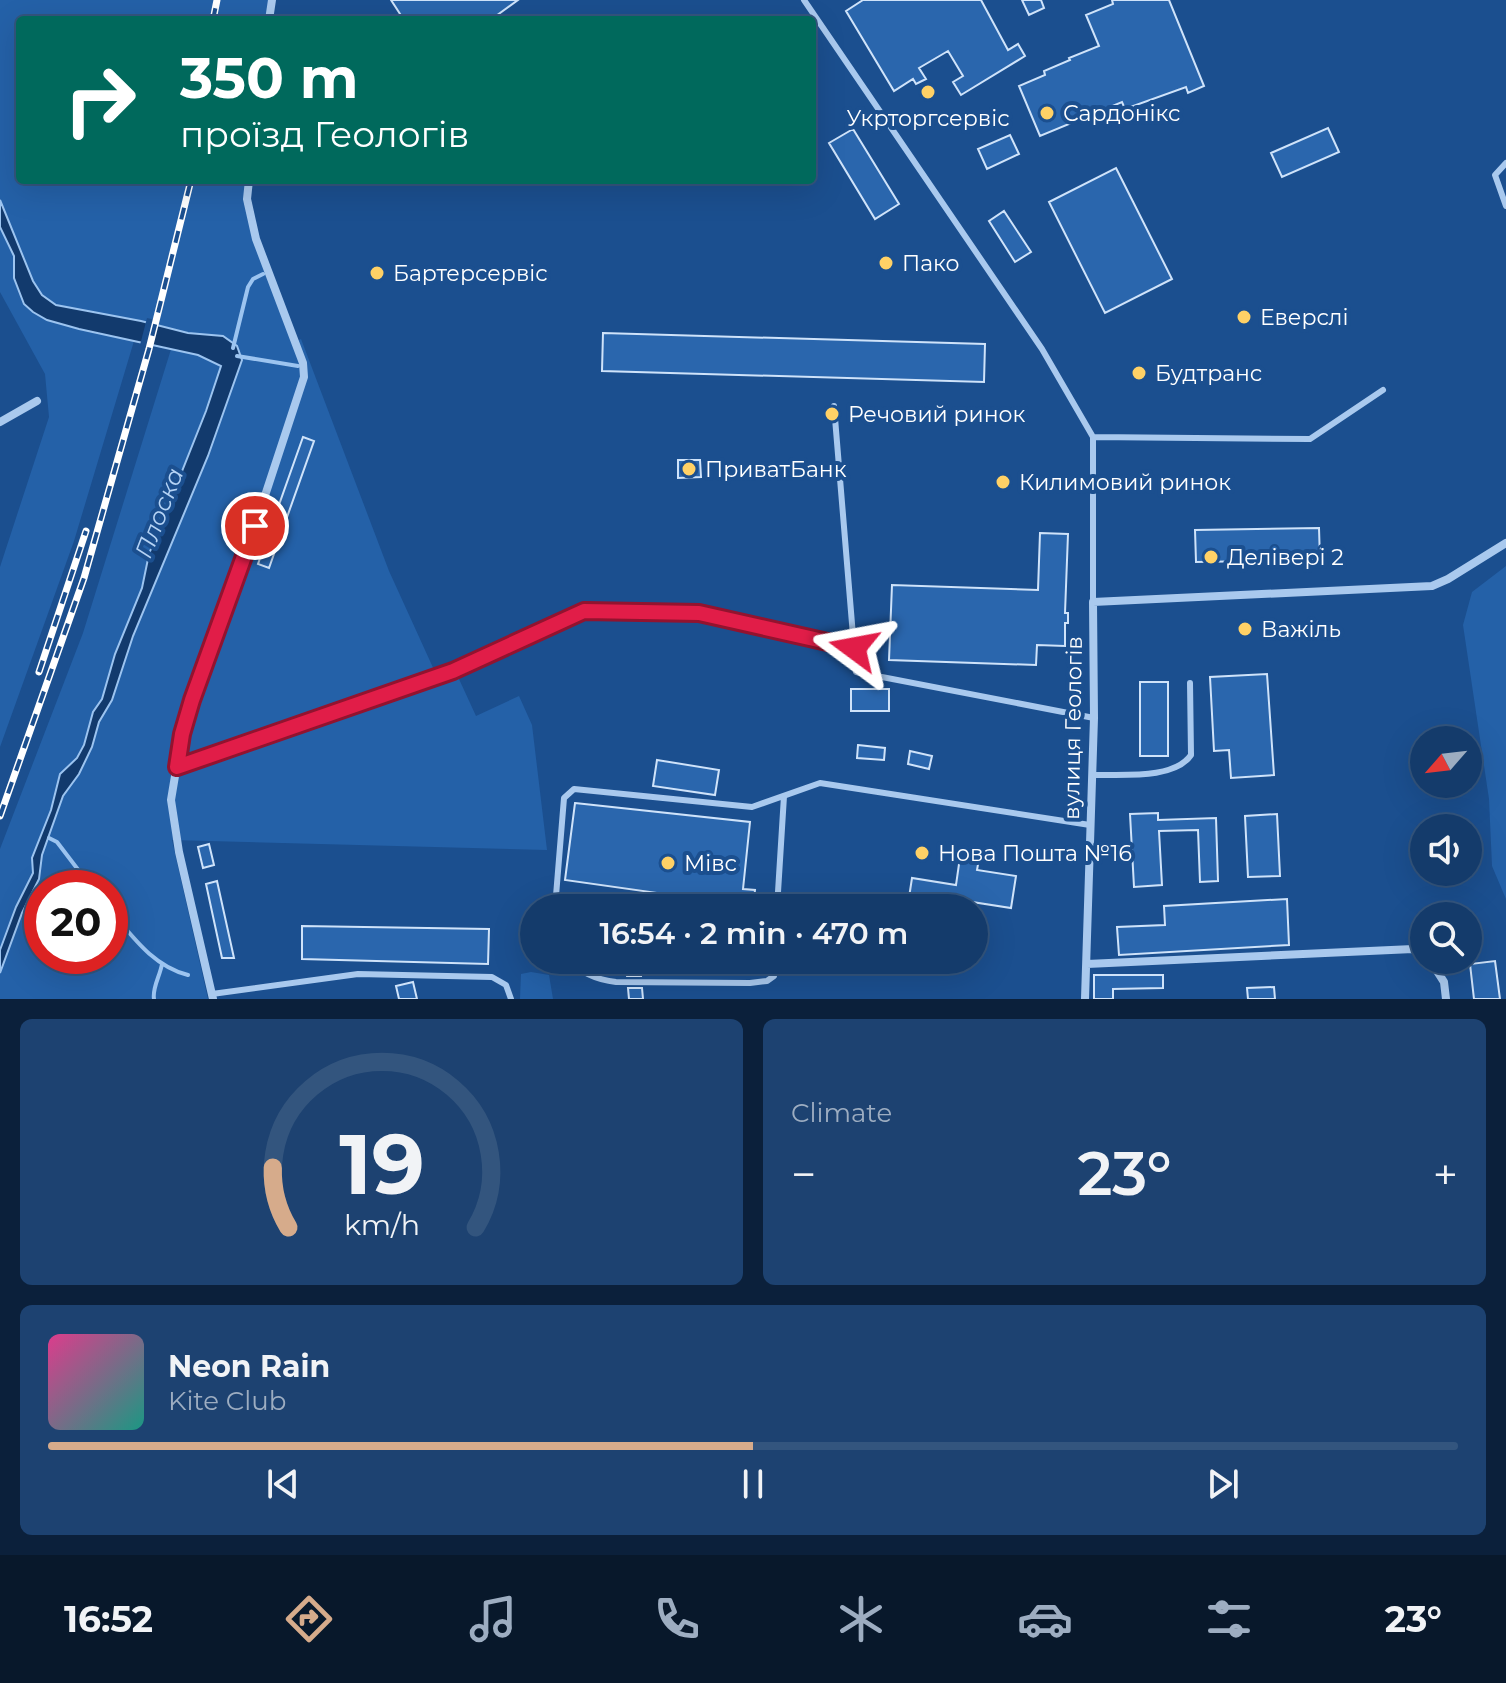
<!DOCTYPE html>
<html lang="en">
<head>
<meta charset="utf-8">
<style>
  :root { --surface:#143b6b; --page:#1d4271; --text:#f1f3f6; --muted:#9dadc1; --line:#33557e; --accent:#d6ab8b }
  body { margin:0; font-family:Montserrat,sans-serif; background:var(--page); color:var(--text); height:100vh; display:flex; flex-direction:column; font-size:30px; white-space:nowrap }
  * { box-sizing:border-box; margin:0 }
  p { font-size:26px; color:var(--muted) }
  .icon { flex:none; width:44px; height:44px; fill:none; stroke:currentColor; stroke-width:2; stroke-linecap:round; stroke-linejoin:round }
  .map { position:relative; height:999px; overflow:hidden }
  .sheet { display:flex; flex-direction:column; gap:20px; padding:20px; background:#0b203b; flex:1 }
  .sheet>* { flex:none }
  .hud { position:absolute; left:16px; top:16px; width:800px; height:168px; border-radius:8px; box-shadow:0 8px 32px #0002,0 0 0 2px var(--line); background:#00695c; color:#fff; overflow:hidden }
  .needle { width:52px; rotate:242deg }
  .fabs { position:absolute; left:1410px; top:726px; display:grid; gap:16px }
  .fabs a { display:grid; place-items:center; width:72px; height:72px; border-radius:50%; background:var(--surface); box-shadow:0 8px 32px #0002,0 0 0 2px var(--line); font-size:40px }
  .speed { position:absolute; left:24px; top:870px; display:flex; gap:16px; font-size:40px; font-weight:700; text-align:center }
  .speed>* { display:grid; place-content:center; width:104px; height:104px; border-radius:50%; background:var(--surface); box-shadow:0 8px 32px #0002,0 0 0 2px var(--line); line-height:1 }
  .speed .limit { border:12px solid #d22; background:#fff; color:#111 }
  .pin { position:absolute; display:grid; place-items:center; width:68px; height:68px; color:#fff; margin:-34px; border:4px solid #fff; border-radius:50%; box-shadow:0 2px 8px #0007 }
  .me { position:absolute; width:88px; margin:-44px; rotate:283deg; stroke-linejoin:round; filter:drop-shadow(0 0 6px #0008) }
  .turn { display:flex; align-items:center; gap:28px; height:168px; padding:0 32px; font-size:36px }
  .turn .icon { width:104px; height:104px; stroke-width:2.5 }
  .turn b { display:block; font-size:56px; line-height:68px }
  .big { font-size:60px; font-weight:600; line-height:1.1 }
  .sheet .card { flex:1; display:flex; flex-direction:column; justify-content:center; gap:12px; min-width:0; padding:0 28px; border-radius:12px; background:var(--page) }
  .sheet .dial { align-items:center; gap:0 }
  .dial svg { height:208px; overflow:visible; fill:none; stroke:var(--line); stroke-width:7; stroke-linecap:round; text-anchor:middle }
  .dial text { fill:var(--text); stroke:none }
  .song { display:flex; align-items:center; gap:24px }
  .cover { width:96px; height:96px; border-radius:12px; background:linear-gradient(135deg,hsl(330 70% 55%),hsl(170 70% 35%)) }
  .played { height:8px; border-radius:4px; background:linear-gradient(90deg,var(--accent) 50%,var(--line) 50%) }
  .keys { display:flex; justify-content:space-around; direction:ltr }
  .heat { display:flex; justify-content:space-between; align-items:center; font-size:44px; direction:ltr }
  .sheet .tiles { flex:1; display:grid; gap:20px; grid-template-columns:1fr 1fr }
  .card:last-child { grid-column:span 2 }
  .trip { position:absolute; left:520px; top:894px; width:468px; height:80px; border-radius:40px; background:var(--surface); box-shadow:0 8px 32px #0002,0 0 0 2px var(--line); font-weight:600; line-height:80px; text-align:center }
  .tab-bar { display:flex; height:128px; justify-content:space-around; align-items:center; background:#08182b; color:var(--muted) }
  .tab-bar .icon { width:56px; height:56px }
  .tab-bar .on { color:var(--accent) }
  .tab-bar b { font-size:36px; color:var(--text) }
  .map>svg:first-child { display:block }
  .green { fill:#2461a8; fill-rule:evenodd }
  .water { fill:#123a6d; stroke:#9cc4f0; stroke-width:2 }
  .pier { fill:#1b4f8f }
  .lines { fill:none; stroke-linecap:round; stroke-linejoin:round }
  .stream { stroke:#9cc4f0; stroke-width:4 }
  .building { fill:#2a66ad; stroke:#cfe3fa; stroke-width:2 }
  .service { stroke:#a9c9ee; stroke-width:6 }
  .minor { stroke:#a9c9ee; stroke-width:8 }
  .rail-casing { stroke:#fff; stroke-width:7 }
  .rail { stroke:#1b4f8f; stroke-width:4; stroke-dasharray:12; stroke-linecap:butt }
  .route-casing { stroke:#92132f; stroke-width:20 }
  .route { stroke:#e11d48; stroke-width:14 }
  .poi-dot { fill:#ffd166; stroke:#1b4f8f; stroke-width:3 }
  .labels { text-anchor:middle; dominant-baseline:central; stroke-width:8; stroke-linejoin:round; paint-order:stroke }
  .poi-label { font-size:22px; fill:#fff; stroke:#1b4f8f; text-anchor:start }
  .street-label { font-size:22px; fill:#fff; stroke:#1b4f8f }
  .water-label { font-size:24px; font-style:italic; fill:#b5d3f5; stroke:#1b4f8f }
</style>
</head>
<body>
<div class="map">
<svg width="1506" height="999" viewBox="0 0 1506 999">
  <rect width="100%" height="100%" fill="#1b4f8f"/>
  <path class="green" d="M0,0H272L269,20H20V180H249C243,230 277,294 295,342L301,339L389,571L435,672L453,666L476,716L519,696L532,725L547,850L172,840L208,999H0V849L83,633L177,330L140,321L74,541L0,747V567L49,417L45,374L0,292ZM42,888H110V956H42Z
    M1506,566V899L1492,866L1489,799L1463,625L1472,592Z
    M531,972L549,975L553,999H520L521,974Z"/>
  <path class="water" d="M0,200L33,281L42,295L56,305L141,321L188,333L223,336L237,346L242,360L208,456L133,636L112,700L99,722L92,747L79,774L63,796L42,855L39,879L22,913L0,973V950L16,907L33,873L32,858L51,810L60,774L77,758L84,745L93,712L102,699L115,654L142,588L149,554L206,411L221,366L198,355L79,329L47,320L33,312L24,304L14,278V256L0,227Z"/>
  <path class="pier" d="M147,318L156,320L149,348L140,345Z"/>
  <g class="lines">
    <path class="stream" d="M233,348L248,287L253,279L263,274
      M237,356L298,366
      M49,838L57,842L92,888
      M110,910C133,937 153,966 188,975
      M154,999C152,988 160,976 162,964"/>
  </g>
  <path class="building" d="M391,0H518L496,16L499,20H404Z
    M863,0H981L1008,50L1018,44L1025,56L961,95L953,82L963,76L948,51L919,68L926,79L916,84L913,79L894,91L846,11Z
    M1022,0H1041L1044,8L1029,15Z
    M1112,0H1169L1204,86L1188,93L1186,87L1125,109L1122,102L1040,136L1019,86L1045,75L1044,71L1070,60L1069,58L1099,46L1086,15L1113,4Z
    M1328,128L1339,152L1282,177L1271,153Z
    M853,129L899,204L875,219L829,143Z
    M1010,135L1019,154L987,169L978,149Z
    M1116,168L1172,279L1105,313L1049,202Z
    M1004,211L1031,252L1015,262L989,221Z
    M603,333L985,344L984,382L602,371Z
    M303,437L314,441L269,568L258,564Z
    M678,460H700L701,477L678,478Z
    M1319,528L1320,560L1196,562L1195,530Z
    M1040,533L1068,534L1065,613H1068V623H1065V646L1037,645L1036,665L889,660L892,585L1038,590Z
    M1267,674L1274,775L1231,778L1229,750L1214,751L1210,677Z
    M1140,682H1168V756H1140Z
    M851,689H889V711H851Z
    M858,745L885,748L884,760L857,758Z
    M910,751L932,756L929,769L908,764Z
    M657,760L719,770L715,795L653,786Z
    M575,803L750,822L743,889L755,890L753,908H693V898L565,880Z
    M1158,813V820L1216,818L1218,881L1200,882L1198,830L1159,831L1162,885L1134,887L1130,814Z
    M1277,814L1280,876L1248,877L1245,816Z
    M209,844L214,865L203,868L198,847Z
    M960,857L979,859L977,870L1016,876L1011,908L972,902V908H935L908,904L912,878L956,885Z
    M217,881L234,958H222L206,884Z
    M1287,899L1289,945L1119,955L1117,927L1165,925L1164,906Z
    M302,926L489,929L488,964L302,959Z
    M613,960H640L641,976H627L626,972L614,973Z
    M1495,961L1500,999H1474L1470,964Z
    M1094,975H1163V988L1113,989V999H1094Z
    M413,982L417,999H399L396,986Z
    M1274,987L1275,999H1248L1247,988Z
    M628,988H642L643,999H629Z"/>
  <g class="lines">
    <path class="service" d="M804,0L1042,349L1093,437V602
      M1506,163L1495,175L1506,206
      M834,406L856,672L1094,718
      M1093,437L1310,439L1383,390
      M177,767L453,671L584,611L699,613L854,648
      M1092,775C1121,774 1174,780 1191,755L1190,683
      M555,908L564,798L574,789L752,807L820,783L1090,825
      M777,908L784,796
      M569,960C581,973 598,980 616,982L750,983L767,981L774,976L775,960
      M212,994L358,974L492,977L506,985L511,999"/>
    <path class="minor" d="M269,20L272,0
      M0,422L37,401
      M1430,960L1444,982L1446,999
      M1087,964L1413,949L1424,954
      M213,999L179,852L171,800L182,734L192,700L255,526L304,377L303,363L256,239L247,199L249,180
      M1085,999L1094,718L1093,602L1432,586L1448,579L1506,543"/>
    <g class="rail-casing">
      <path id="rail" d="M213,20L217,0
        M39,672L86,531
        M0,816L84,578L149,349L191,180"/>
    </g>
    <use href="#rail" class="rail"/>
  </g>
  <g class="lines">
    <g class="route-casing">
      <path id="route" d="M255,526L192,700L182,734L177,767L453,671L584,611L699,613L854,648"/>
    </g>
    <use href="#route" class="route"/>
  </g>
  <g class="poi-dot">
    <circle cx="928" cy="92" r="8"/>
    <circle cx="1047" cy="113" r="8"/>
    <circle cx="886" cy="263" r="8"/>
    <circle cx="377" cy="273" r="8"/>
    <circle cx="1244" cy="317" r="8"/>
    <circle cx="1139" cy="373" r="8"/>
    <circle cx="832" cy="414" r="8"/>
    <circle cx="689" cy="469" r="8"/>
    <circle cx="1003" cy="482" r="8"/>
    <circle cx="1211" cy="557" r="8"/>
    <circle cx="1245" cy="629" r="8"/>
    <circle cx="922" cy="853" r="8"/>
    <circle cx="668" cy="863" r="8"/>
  </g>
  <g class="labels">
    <g class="poi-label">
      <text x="1063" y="113">Сардонікс</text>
      <text x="928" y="118" text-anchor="middle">Укрторгсервіс</text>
      <text x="902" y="263">Пако</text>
      <text x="393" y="273">Бартерсервіс</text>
      <text x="1260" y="317">Еверслі</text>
      <text x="1155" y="373">Будтранс</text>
      <text x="848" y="414">Речовий ринок</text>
      <text x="705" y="469">ПриватБанк</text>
      <text x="1019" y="482">Килимовий ринок</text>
      <text x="1227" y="557">Делівері 2</text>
      <text x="1261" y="629">Важіль</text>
      <text x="938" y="853">Нова Пошта №16</text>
      <text x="684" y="863">Мівс</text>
    </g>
    <g class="street-label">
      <text transform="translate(1073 728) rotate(-89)">вулиця Геологів</text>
    </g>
    <g class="water-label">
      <text transform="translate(159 513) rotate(-69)">Плоска</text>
    </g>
  </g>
</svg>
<div class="fabs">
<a><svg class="needle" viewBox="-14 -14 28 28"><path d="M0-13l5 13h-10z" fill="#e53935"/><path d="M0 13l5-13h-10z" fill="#9dadc1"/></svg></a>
<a><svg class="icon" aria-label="sound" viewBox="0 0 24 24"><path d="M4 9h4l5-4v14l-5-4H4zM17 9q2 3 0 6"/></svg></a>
<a><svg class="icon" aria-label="search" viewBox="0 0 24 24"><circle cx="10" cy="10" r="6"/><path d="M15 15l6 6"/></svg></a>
</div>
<div class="speed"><div class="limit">20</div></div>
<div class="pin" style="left:255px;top:526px;background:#d93025"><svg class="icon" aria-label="arrive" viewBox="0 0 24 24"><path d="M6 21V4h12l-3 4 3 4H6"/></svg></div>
<svg class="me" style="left:854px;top:648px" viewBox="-20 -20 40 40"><path d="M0-17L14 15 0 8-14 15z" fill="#e11d48" stroke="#fff" stroke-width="4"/></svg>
<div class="trip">16:54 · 2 min · 470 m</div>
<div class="hud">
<div class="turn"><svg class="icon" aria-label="right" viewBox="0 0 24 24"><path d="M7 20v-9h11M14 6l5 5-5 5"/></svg><div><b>350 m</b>проїзд Геологів</div></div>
</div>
</div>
<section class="sheet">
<div class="tiles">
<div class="card dial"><svg viewBox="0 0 100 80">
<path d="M14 69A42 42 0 1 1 86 69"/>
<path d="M14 69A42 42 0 0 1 8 46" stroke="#d6ab8b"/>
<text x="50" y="56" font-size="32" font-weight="700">19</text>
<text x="50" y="72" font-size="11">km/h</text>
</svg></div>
<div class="card"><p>Climate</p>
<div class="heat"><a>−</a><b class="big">23°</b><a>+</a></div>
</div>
<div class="card">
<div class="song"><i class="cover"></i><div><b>Neon Rain</b><p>Kite Club</p></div></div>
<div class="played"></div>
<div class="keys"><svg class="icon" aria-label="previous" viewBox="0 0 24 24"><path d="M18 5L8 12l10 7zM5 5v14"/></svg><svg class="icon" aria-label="pause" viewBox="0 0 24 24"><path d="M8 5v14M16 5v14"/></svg><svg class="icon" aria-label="next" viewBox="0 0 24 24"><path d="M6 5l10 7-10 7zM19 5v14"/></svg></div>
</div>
</div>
</section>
<nav class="tab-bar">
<b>16:52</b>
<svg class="icon on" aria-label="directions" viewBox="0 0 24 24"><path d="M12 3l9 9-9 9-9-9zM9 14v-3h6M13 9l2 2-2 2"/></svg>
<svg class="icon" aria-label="music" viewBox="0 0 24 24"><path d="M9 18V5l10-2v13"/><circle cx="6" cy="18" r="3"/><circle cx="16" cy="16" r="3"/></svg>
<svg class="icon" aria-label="phone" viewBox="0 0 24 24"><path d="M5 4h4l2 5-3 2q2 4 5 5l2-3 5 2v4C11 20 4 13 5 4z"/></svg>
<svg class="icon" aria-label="climate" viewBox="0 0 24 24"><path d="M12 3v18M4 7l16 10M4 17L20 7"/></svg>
<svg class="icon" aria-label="car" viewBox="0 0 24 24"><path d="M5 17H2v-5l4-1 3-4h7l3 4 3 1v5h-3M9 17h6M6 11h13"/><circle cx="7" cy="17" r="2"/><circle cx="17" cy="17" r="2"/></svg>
<svg class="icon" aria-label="filters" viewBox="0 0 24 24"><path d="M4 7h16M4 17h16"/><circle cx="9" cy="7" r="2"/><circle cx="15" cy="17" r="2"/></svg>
<b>23°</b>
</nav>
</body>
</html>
